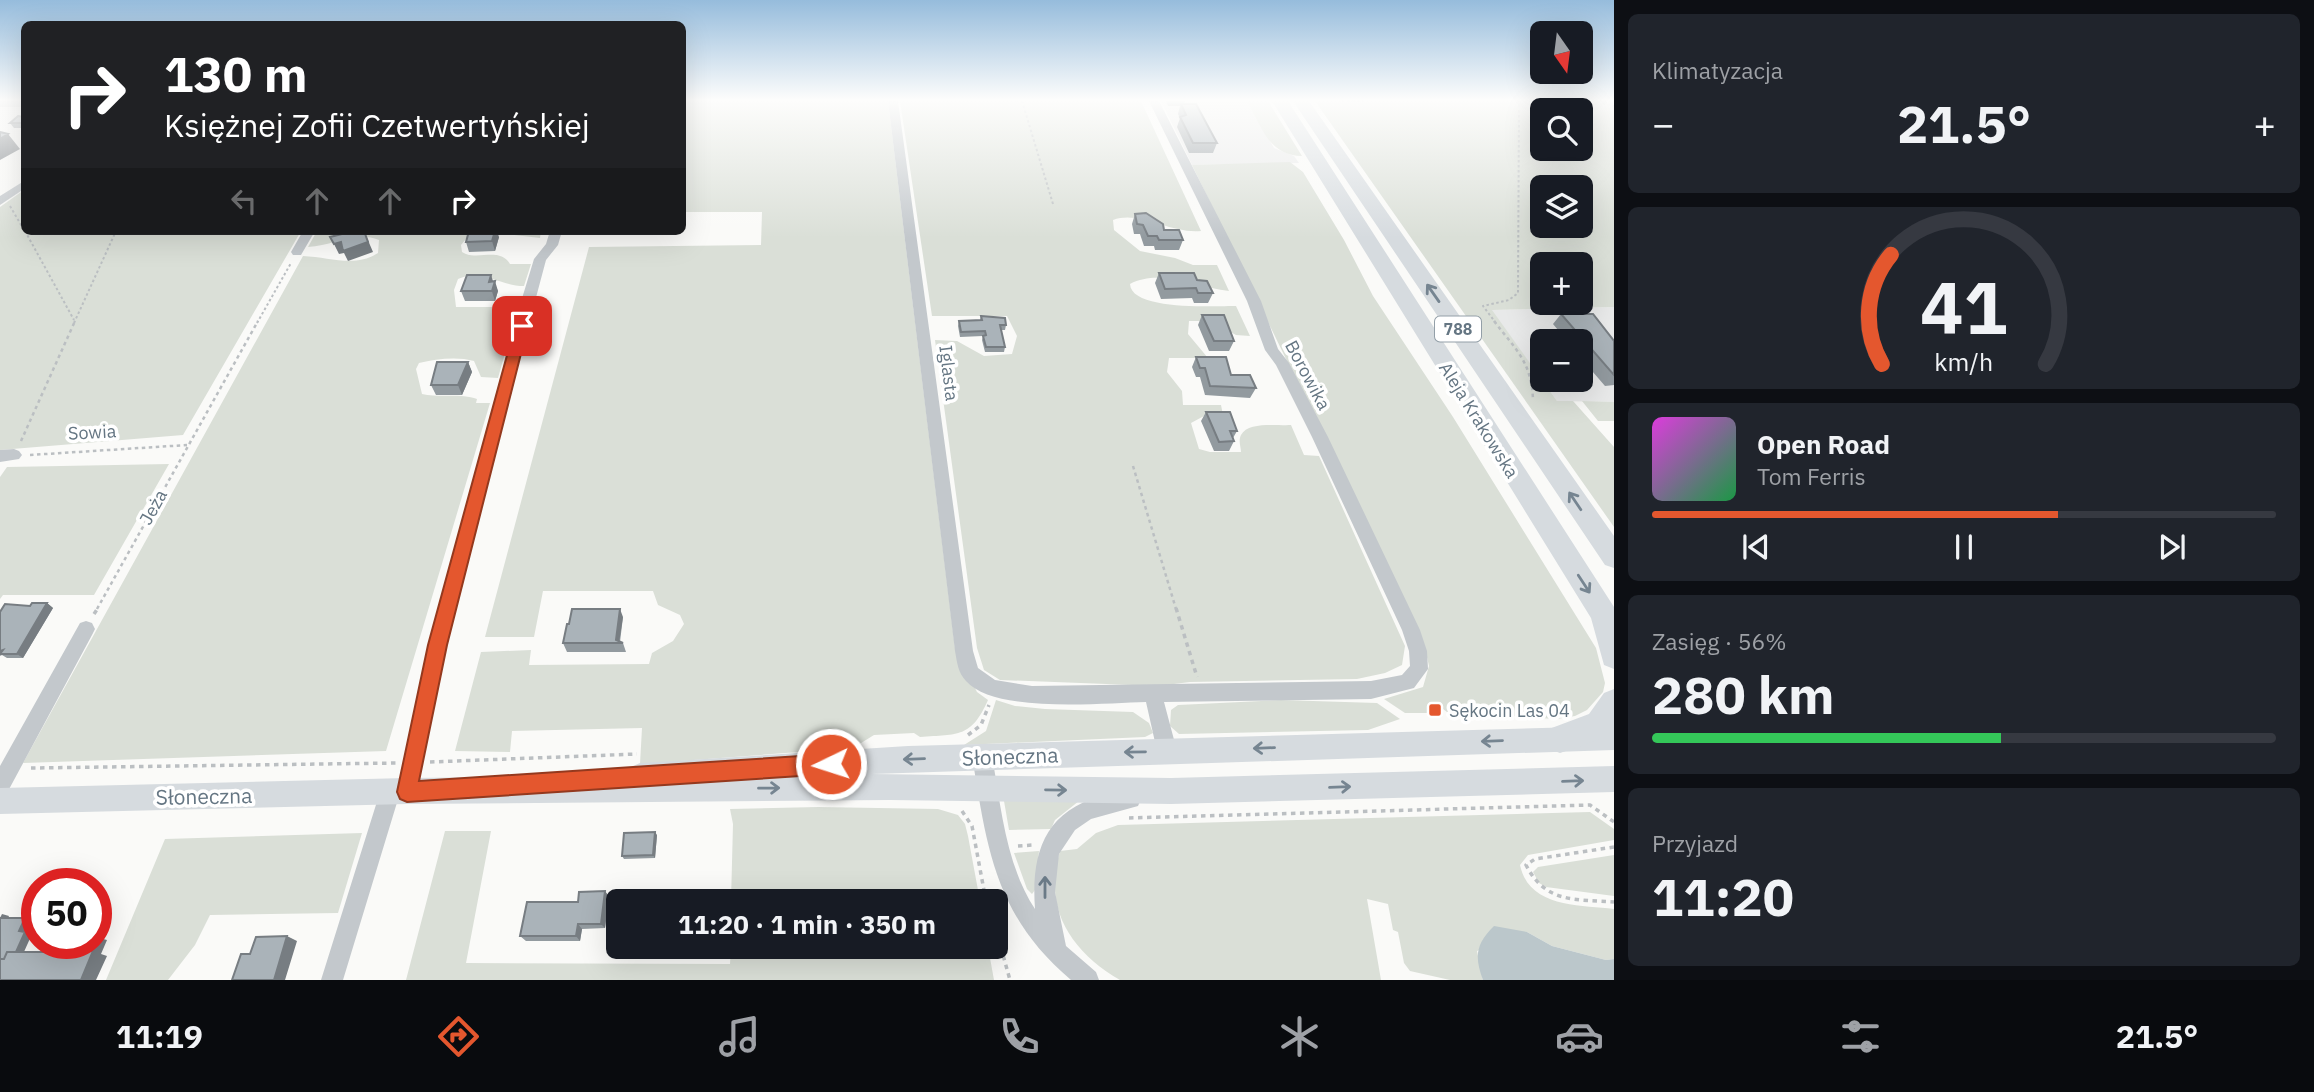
<!DOCTYPE html>
<html lang="pl">
<head>
<meta charset="utf-8">
<style>
  :root { --surface:#171b24; --page:#20242c; --text:#f1f3f6; --muted:#9ea1a6; --line:#363941; --accent:#e4572e }
  body { margin:0; font-family:"IBM Plex Sans",sans-serif; background:var(--page); color:var(--text); height:100vh; display:flex; flex-direction:column; font-size:26px; white-space:nowrap }
  * { box-sizing:border-box; margin:0 }
  p { font-size:23px; color:var(--muted) }
  .icon { flex:none; width:38px; height:38px; fill:none; stroke:currentColor; stroke-width:2; stroke-linecap:round; stroke-linejoin:round }
  .map { position:relative; flex:1; overflow:hidden }
  .side { display:flex; flex-direction:column; gap:14px; padding:14px; background:#0d0f14; width:700px }
  .side>* { flex:none }
  .banner { position:absolute; left:21px; top:21px; width:665px; height:214px; border-radius:10px; box-shadow:0 7px 28px #0002; background:#202124; color:#fff; overflow:hidden }
  .needle { width:46px; rotate:166deg }
  .fabs { position:absolute; left:1530px; top:21px; display:grid; gap:14px }
  .fabs a { display:grid; place-items:center; width:63px; height:63px; border-radius:10px; background:var(--surface); box-shadow:0 7px 28px #0002; font-size:35px }
  .speed { position:absolute; left:21px; top:868px; display:flex; gap:14px; font-size:35px; font-weight:700; text-align:center }
  .speed>* { display:grid; place-content:center; width:91px; height:91px; border-radius:50%; background:var(--surface); box-shadow:0 7px 28px #0002; line-height:1 }
  .speed .limit { border:10px solid #d22; background:#fff; color:#111 }
  .pin { position:absolute; display:grid; place-items:center; width:60px; height:60px; color:#fff; margin:-30px; border-radius:14px; box-shadow:0 4px 10px #0006 }
  .me { position:absolute; width:77px; margin:-38px; rotate:266deg; stroke-linejoin:round; filter:drop-shadow(0 0 5px #0008) }
  .turn { display:flex; align-items:center; gap:24px; height:147px; padding:0 28px; font-size:32px }
  .turn .icon { width:91px; height:91px; stroke-width:2.5 }
  .turn b { display:block; font-size:49px; line-height:60px }
  .lanes { display:flex; align-items:center; height:66px; padding:0 28px; background:#0003; justify-content:center; gap:35px; direction:ltr }
  .lanes .off { opacity:.35 }
  .big { font-size:52px; font-weight:700; line-height:1.1 }
  .side .widget { flex:1; display:flex; flex-direction:column; justify-content:center; gap:10px; min-width:0; padding:0 24px; border-radius:10px; background:var(--page) }
  .side .dial { align-items:center; gap:0 }
  .dial svg { height:182px; overflow:visible; fill:none; stroke:var(--line); stroke-width:7; stroke-linecap:round; text-anchor:middle }
  .dial text { fill:var(--text); stroke:none }
  .song { display:flex; align-items:center; gap:21px }
  .cover { width:84px; height:84px; border-radius:10px; background:linear-gradient(135deg,hsl(300 70% 55%),hsl(140 70% 35%)) }
  .played { height:7px; border-radius:4px; background:linear-gradient(90deg,var(--accent) 65%,var(--line) 65%) }
  .keys { display:flex; justify-content:space-around; direction:ltr }
  .heat { display:flex; justify-content:space-between; align-items:center; font-size:38px; direction:ltr }
  .charge { height:10px; border-radius:5px; background:linear-gradient(90deg,#34c759 56%,var(--line) 0) }
  .trip { position:absolute; left:606px; top:889px; width:402px; height:70px; border-radius:10px; background:var(--surface); box-shadow:0 7px 28px #0002; font-weight:700; line-height:70px; text-align:center }
  .tab-bar { display:flex; height:112px; justify-content:space-around; align-items:center; background:#090b0e; color:var(--muted) }
  .tab-bar .icon { width:49px; height:49px }
  .tab-bar .on { color:var(--accent) }
  .tab-bar b { font-size:32px; color:var(--text) }
  main { display:flex; flex:1; min-height:0 }
  .map>svg:first-child { display:block }
  .built { fill:#e8e9e9; fill-rule:evenodd }
  .green { fill:#dadfd7; fill-rule:evenodd }
  .water { fill:#bbc7cb }
  .lines { fill:none; stroke-linecap:round; stroke-linejoin:round }
  .path-far2 { stroke:#bbbfc2; stroke-width:2; stroke-dasharray:2.5 2.5; stroke-linecap:butt }
  .path-far1 { stroke:#bbbfc2; stroke-width:2.5; stroke-dasharray:3.5 3.5; stroke-linecap:butt }
  .path { stroke:#bbbfc2; stroke-width:3.5; stroke-dasharray:4.5 4.5; stroke-linecap:butt }
  .street { fill:#c3c8cc; fill-rule:evenodd }
  .secondary { fill:#d6dbdf; fill-rule:evenodd }
  .primary { fill:#d6dbdf; fill-rule:evenodd }
  .wall { fill:#929a9f }
  .shaded-wall { fill:#777d82 }
  .building { fill:#aab3b9; stroke:#777d82; stroke-width:2 }
  .oneway { stroke:#768591 }
  .oneway2 { stroke:#6a7a87 }
  .route { fill:#e4572e; stroke:#94391e; stroke-width:2 }
  .poi-dot { fill:#e4572e; stroke:#fff; stroke-width:2.5 }
  .labels { text-anchor:middle; dominant-baseline:central; stroke-width:7; stroke-linejoin:round; paint-order:stroke }
  .shield { fill:#fff; stroke:#939fa8; stroke-width:2 }
  .shield-label { font-size:16px; font-weight:bold; fill:#657683 }
  .street-label { font-size:18px; fill:#657683; stroke:#fff }
  .poi-label { font-size:18px; fill:#657683; stroke:#fff; text-anchor:start }
  .near-street-label { font-size:21px; fill:#657683; stroke:#fff }
</style>
</head>
<body>
<main>
<div class="map">
<svg width="1614" height="980" viewBox="0 0 1614 980">
  <rect width="100%" height="100%" fill="#fafaf8"/>
  <path class="built" d="M1161,101H1247L1274,148L1294,156L1299,163L1192,165Z
    M1614,307V402L1557,401L1491,310ZM1542,341H1580V380H1542Z"/>
  <path class="green" d="M683,101H888L955,648L977,692L988,700C971,738 959,734 920,737L914,733L874,735L853,748L640,764L642,728L512,731L510,752L455,751L481,652L531,650L529,665L649,664L652,653L673,641L684,624L680,615L658,605L653,591H543L534,637H485L589,247L761,245L762,212H683Z
    M900,101H1141L1201,231C1170,234 1140,210 1113,220L1114,230L1140,251L1175,258L1193,265H1217L1229,291C1198,288 1161,268 1130,284C1131,311 1216,306 1236,306L1250,336L1236,335L1210,321H1189L1188,334L1208,358H1169L1167,372L1182,391L1183,405H1221L1223,415L1204,416L1191,423L1199,449L1210,452H1241C1241,447 1238,441 1241,435C1248,421 1277,426 1291,425L1304,455L1319,456L1405,646L1402,665L1385,673L1357,679L1190,682L1158,686L1000,680L984,670L977,648L935,340L957,341L984,356L1012,354L1017,336L1007,316H932Z
    M1247,101H1268L1302,156C1268,155 1262,127 1247,101Z
    M1315,101H1614V307L1492,310L1557,401H1573L1614,447V527ZM1542,110H1580V149H1542ZM1542,187H1580V226H1542ZM1542,264H1580V303H1542Z
    M1290,162L1303,172L1344,240L1373,296L1453,417L1596,648L1605,683L1603,692L1587,710L1575,716L1556,719L1447,712L1439,706H1427V713H1405L1384,699L1423,687L1429,666L1424,644L1192,165Z
    M24,190V231H301L183,435L0,450V207Z
    M317,231H541L540,238L498,233L470,234L461,245L462,252C477,262 499,246 510,264H531L524,286C500,286 481,268 458,279L454,290L456,307H518L498,378L481,377L474,361C457,356 436,359 419,363L416,369L422,394C440,398 461,393 477,399L476,403H490L386,751L23,763L303,256C330,257 355,268 378,253L379,240C355,230 333,246 308,247Z
    M1582,401L1614,402V421H1598Z
    M169,464L94,595H3L0,599V477L7,467Z
    M996,700L1015,706L1045,709L1133,712L1149,723L1153,733L1145,737L964,745L986,731Z
    M1281,700L1377,703L1400,719L1368,730L1179,734L1170,726L1171,710L1178,705Z
    M1004,801H1079L1055,820L1051,829L1009,830Z
    M818,807L938,809L958,815L965,824L968,836L980,901H731L733,824L730,809Z
    M1590,812L1614,829V840L1528,855L1520,865C1529,908 1580,905 1614,909V959L1606,960L1552,946L1527,932L1477,951L1483,980H1450L1410,971L1404,963L1398,932L1393,930L1388,904L1367,899L1381,980H1120C1072,952 1042,909 1060,851L1077,849L1096,833L1118,825Z
    M445,831H491L466,963L730,964L731,947H988L994,980H406Z
    M362,833L338,913L210,915L195,945L168,980H106L165,839Z
    M1039,851L1035,890L1032,894L1027,889L1014,853Z
    M1614,855V896L1546,887L1539,883L1533,872L1538,867Z"/>
  <path class="water" d="M1494,926L1527,932L1552,946L1606,960L1614,959V980H1483C1474,956 1476,944 1494,926Z"/>
  <g class="lines">
    <path class="path-far2" d="M1022,101L1053,204
      M1342,101H1363
      M1598,101L1614,106
      M10,206L24,230
      M25,231L74,320
      M74,323L116,231
      M257,323L291,263
      M1496,323L1483,306L1509,300L1518,293L1519,101"/>
    <path class="path-far1" d="M1494,321C1516,350 1531,361 1533,399
      M21,441L75,321
      M30,455L187,445
      M1133,466L1176,609
      M97,609L258,321"/>
    <path class="path" d="M1176,608L1197,677
      M94,614L98,608
      M968,735L981,725L989,705
      M430,762L637,754
      M31,768L396,763
      M962,811L972,826L986,901
      M1129,818L1590,805L1614,822
      M1018,846L1033,845
      M1614,847L1535,859L1526,865C1546,904 1576,899 1614,902
      M996,930L1010,980"/>
    <path class="street" d="M0,101H24V107H0Z
      M888,101H898L973,651L978,668L995,680L1032,686L1371,681L1402,675L1410,666L1409,651L1402,630L1312,437L1276,365L1265,350L1247,301L1149,101H1159L1261,301L1278,349L1289,363L1328,437L1420,630L1427,651L1428,669L1414,688L1371,699L1164,702L1177,751L1174,758L1167,760L1160,758L1157,751L1146,702C1103,703 995,714 966,681C958,673 957,662 955,651Z
      M24,181V189L0,205V196Z
      M303,231H315L301,255H293L291,252Z
      M550,231H562L558,245L546,260L534,305L446,645L417,791L414,798L407,801L399,796L343,980H321L380,792L383,785L390,782L398,787L428,645L520,305L534,259L546,244Z
      M14,449L19,451L22,455L19,459L0,462V450Z
      M86,621L92,623L95,629L92,635L7,793L0,796V766L80,623Z
      M982,747L989,749L992,756C1001,807 1006,865 1035,909C1031,854 1044,812 1101,796C1113,792 1127,787 1138,792L1141,799L1138,806L1091,819L1075,830L1059,854L1055,892L1066,946L1096,972L1099,980H1071C995,916 987,848 972,756L975,749Z"/>
    <path class="secondary" d="M1614,726V750L872,774L1171,778L1614,766V792L1171,804L890,800L407,804L0,814V788L407,778L627,776L631,767L640,763L908,746Z"/>
    <path class="primary" d="M1272,101H1288L1614,607V669L1604,665L1591,618Z
      M1293,101H1309L1614,536V568L1605,565Z
      M1614,689V730L1595,741L1560,753L1549,749L1545,739L1549,729L1589,714L1604,693Z"/>
  </g>
  <path class="wall" d="M1166,101H1185L1184,104L1217,143L1213,153H1189L1177,127L1180,118L1178,114L1180,106H1168Z
    M24,117V128H14L10,123Z
    M1135,214L1183,240L1179,250H1155L1154,246H1144L1140,234H1134L1132,224Z
    M499,237L495,251L469,252L466,242Z
    M1159,273L1197,280L1213,293L1208,303H1194L1192,298L1161,299L1155,283Z
    M493,281L498,291L495,301H465L461,291Z
    M1561,314L1614,341V385L1605,386L1580,357V341H1567L1553,324Z
    M1202,315L1234,341L1229,351H1209L1198,325Z
    M981,316L1006,325L1005,330H1001L1005,347L1004,352H985L982,340L983,336L960,337L958,326L959,321L980,320Z
    M1196,357L1256,388L1250,398L1205,395L1200,377H1196L1192,367Z
    M468,362L472,372L462,395H436L431,385Z
    M1206,412L1237,431L1233,438L1234,441L1229,451H1214L1201,421Z
    M47,603L53,608L23,658H7L2,655L0,656V612Z
    M623,617L620,642L623,643L626,652H567L563,643Z
    M657,835L655,858L624,859L622,856Z
    M605,891L609,897L605,928L582,929L580,941H526L520,936L578,902Z"/>
  <path class="shaded-wall" d="M8,134L20,149L0,160V139Z
    M364,231L373,252L348,261L344,253L339,254L334,244Z
    M495,231H497L499,237L495,251L492,241Z
    M491,275L494,284L495,281L498,291L495,301L489,282Z
    M468,362L472,372L462,395L458,385Z
    M47,603L53,608L23,658L17,654Z
    M620,609L623,617L619,643L616,640Z
    M655,832L657,835L655,858L653,855Z
    M605,891L609,897L605,928L601,924Z
    M2,914L9,916L7,921L0,918Z
    M25,918L33,921L27,932L32,934L19,963L12,961L19,931Z
    M578,924L582,929L580,941L576,936Z
    M287,936L297,941L285,980H274Z
    M96,937L107,940L101,954L107,956L96,980H81L87,951L91,943H96Z"/>
  <path class="building" d="M1181,104H1196L1217,143H1193L1180,117L1186,115Z
    M18,116L24,117V122L23,123H10Z
    M0,132L8,134L0,139Z
    M1146,213L1163,224L1164,230H1179L1183,240H1159L1157,236H1148L1143,225L1137,224L1135,214Z
    M354,231H364L368,242L343,251L341,242L334,244L330,237Z
    M469,231H495L492,241L466,242Z
    M1159,273H1194L1197,280L1207,281L1213,293H1198L1196,288L1165,289Z
    M467,275H491L489,282L495,281L492,291H461Z
    M1561,314H1593L1614,341V375Z
    M1202,315H1224L1234,341H1214Z
    M981,316L1005,318L1006,325H1000L1005,347H986L983,336L986,335L985,331L961,332L959,321L982,320Z
    M1196,357H1226L1231,375H1250L1256,388L1210,386L1205,368H1200Z
    M437,362H468L458,385H431Z
    M1206,412H1230L1237,431H1230L1234,441L1219,442Z
    M32,603H47L17,654H0L3,650L0,651V612L5,604L30,606Z
    M572,609H620L616,640L623,643H563L567,624H569Z
    M655,832L653,855L622,856L624,833Z
    M605,891L601,924H578L576,936H520L527,902H578L579,892Z
    M0,918H25L19,931L25,932L16,952H7L4,959H0Z
    M287,936L274,980H232L241,954H250L256,937Z
    M69,943H91L87,951H93L81,980H0V959H4L7,952H65Z"/>
  <defs><path id="oneway-shaft" d="M-6 0H5M1.5-3L5.5 0L1.5 3" fill="none" stroke-width="1.6" stroke-linecap="round" stroke-linejoin="round" transform="scale(1.75)"/></defs>
  <g class="oneway">
    <use href="#oneway-shaft" transform="translate(1433 293) rotate(-125)"/>
    <use href="#oneway-shaft" transform="translate(1575 501) rotate(-124)"/>
    <use href="#oneway-shaft" transform="translate(1584 584) rotate(57)"/>
    <use href="#oneway-shaft" transform="translate(1492 741) rotate(178)"/>
    <use href="#oneway-shaft" transform="translate(1264 748) rotate(178)"/>
    <use href="#oneway-shaft" transform="translate(1135 752) rotate(179)"/>
    <use href="#oneway-shaft" transform="translate(914 759) rotate(178)"/>
    <use href="#oneway-shaft" transform="translate(1573 781) rotate(-2)"/>
    <use href="#oneway-shaft" transform="translate(1340 787) rotate(-2)"/>
    <use href="#oneway-shaft" transform="translate(769 788) rotate(-1)"/>
    <use href="#oneway-shaft" transform="translate(1056 790) rotate(1)"/>
  </g>
  <use class="oneway2" href="#oneway-shaft" transform="translate(1045 887) rotate(-90)"/>
  <linearGradient id="sky" x2="0" y2="1"><stop stop-color="#96bcdc"/><stop offset="0.42" stop-color="#fdfdfc"/><stop offset="1" stop-color="#fdfdfc" stop-opacity="0"/></linearGradient>
  <rect width="1614" height="238" fill="url(#sky)"/>
  <path class="route" d="M522,321L528,326L447,645L419,781L831,754L838,757L841,764L838,771L831,774L407,802L400,799L397,792L428,645L515,326Z"/>
  <rect class="poi-dot" x="1428" y="703" width="14" height="14" rx="3.5"/>
  <g class="labels">
    <rect class="shield" x="1435" y="316.5" width="46" height="25" rx="5"/>
    <g class="shield-label">
      <text x="1458" y="329">788</text>
    </g>
    <g class="street-label">
      <text transform="translate(949 373) rotate(83)">Iglasta</text>
      <text transform="translate(1308 375) rotate(62)">Borowika</text>
      <text transform="translate(1479 420) rotate(58)">Aleja Krakowska</text>
      <text transform="translate(92 432) rotate(-3)">Sowia</text>
      <text transform="translate(153 507) rotate(-61)">Jeża</text>
    </g>
    <g class="poi-label">
      <text x="1449" y="710">Sękocin Las 04</text>
    </g>
    <g class="near-street-label">
      <text transform="translate(1010 756) rotate(-2)">Słoneczna</text>
      <text transform="translate(204 796) rotate(-1)">Słoneczna</text>
    </g>
  </g>
</svg>
<div class="fabs">
<a><svg class="needle" viewBox="-14 -14 28 28"><path d="M0-13l5 13h-10z" fill="#e53935"/><path d="M0 13l5-13h-10z" fill="#9ea1a6"/></svg></a>
<a><svg class="icon" aria-label="search" viewBox="0 0 24 24"><circle cx="10" cy="10" r="6"/><path d="M15 15l6 6"/></svg></a>
<a><svg class="icon" aria-label="layers" viewBox="0 0 24 24"><path d="M12 4l9 5-9 5-9-5zM3 14l9 5 9-5"/></svg></a>
<a>+</a>
<a>−</a>
</div>
<div class="speed"><div class="limit">50</div></div>
<div class="pin" style="left:522px;top:326px;background:#d93025"><svg class="icon" aria-label="arrive" viewBox="0 0 24 24"><path d="M6 21V4h12l-3 4 3 4H6"/></svg></div>
<svg class="me" style="left:831px;top:764px" viewBox="-20 -20 40 40"><circle r="17" fill="#e4572e" stroke="#fff" stroke-width="3"/><path d="M0-11L8 9 0 5-8 9z" fill="#fff"/></svg>
<div class="trip">11:20 · 1 min · 350 m</div>
<div class="banner">
<div class="turn"><svg class="icon" aria-label="right" viewBox="0 0 24 24"><path d="M7 20v-9h11M14 6l5 5-5 5"/></svg><div><b>130 m</b>Księżnej Zofii Czetwertyńskiej</div></div>
<div class="lanes"><svg class="icon off" aria-label="left" viewBox="0 0 24 24"><path d="M17 20v-9H6M10 6l-5 5 5 5"/></svg><svg class="icon off" aria-label="ahead" viewBox="0 0 24 24"><path d="M12 20V5M6 11l6-6 6 6"/></svg><svg class="icon off" aria-label="ahead" viewBox="0 0 24 24"><path d="M12 20V5M6 11l6-6 6 6"/></svg><svg class="icon" aria-label="right" viewBox="0 0 24 24"><path d="M7 20v-9h11M14 6l5 5-5 5"/></svg></div>
</div>
</div>
<section class="side">
<div class="widget"><p>Klimatyzacja</p>
<div class="heat"><a>−</a><b class="big">21.5°</b><a>+</a></div>
</div>
<div class="widget dial"><svg viewBox="0 0 100 80">
<path d="M14 69A42 42 0 1 1 86 69"/>
<path d="M14 69A42 42 0 0 1 18 21" stroke="#e4572e"/>
<text x="50" y="56" font-size="32" font-weight="700">41</text>
<text x="50" y="72" font-size="11">km/h</text>
</svg></div>
<div class="widget">
<div class="song"><i class="cover"></i><div><b>Open Road</b><p>Tom Ferris</p></div></div>
<div class="played"></div>
<div class="keys"><svg class="icon" aria-label="previous" viewBox="0 0 24 24"><path d="M18 5L8 12l10 7zM5 5v14"/></svg><svg class="icon" aria-label="pause" viewBox="0 0 24 24"><path d="M8 5v14M16 5v14"/></svg><svg class="icon" aria-label="next" viewBox="0 0 24 24"><path d="M6 5l10 7-10 7zM19 5v14"/></svg></div>
</div>
<div class="widget"><p>Zasięg · 56%</p><b class="big">280 km</b><div class="charge"></div></div>
<div class="widget"><p>Przyjazd</p><b class="big">11:20</b></div>
</section>
</main>
<nav class="tab-bar">
<b>11:19</b>
<svg class="icon on" aria-label="directions" viewBox="0 0 24 24"><path d="M12 3l9 9-9 9-9-9zM9 14v-3h6M13 9l2 2-2 2"/></svg>
<svg class="icon" aria-label="music" viewBox="0 0 24 24"><path d="M9 18V5l10-2v13"/><circle cx="6" cy="18" r="3"/><circle cx="16" cy="16" r="3"/></svg>
<svg class="icon" aria-label="phone" viewBox="0 0 24 24"><path d="M5 4h4l2 5-3 2q2 4 5 5l2-3 5 2v4C11 20 4 13 5 4z"/></svg>
<svg class="icon" aria-label="climate" viewBox="0 0 24 24"><path d="M12 3v18M4 7l16 10M4 17L20 7"/></svg>
<svg class="icon" aria-label="car" viewBox="0 0 24 24"><path d="M5 17H2v-5l4-1 3-4h7l3 4 3 1v5h-3M9 17h6M6 11h13"/><circle cx="7" cy="17" r="2"/><circle cx="17" cy="17" r="2"/></svg>
<svg class="icon" aria-label="filters" viewBox="0 0 24 24"><path d="M4 7h16M4 17h16"/><circle cx="9" cy="7" r="2"/><circle cx="15" cy="17" r="2"/></svg>
<b>21.5°</b>
</nav>
</body>
</html>
